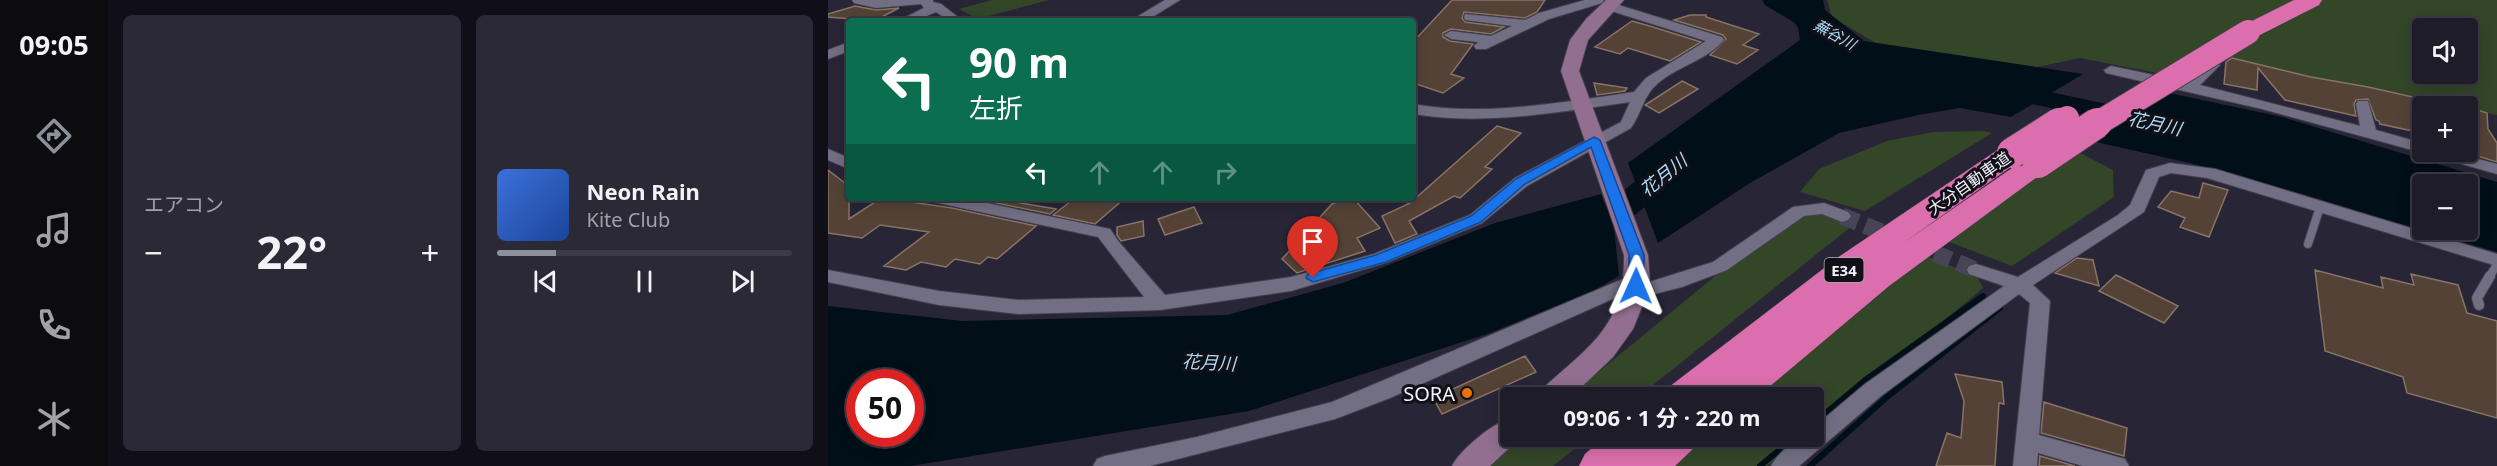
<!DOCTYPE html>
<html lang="ja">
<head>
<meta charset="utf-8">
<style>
  :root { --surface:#1e1c29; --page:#2b2935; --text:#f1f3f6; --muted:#a1a1a8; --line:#3c3a46; --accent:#8c9099 }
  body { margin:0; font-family:"Noto Sans","Noto Sans JP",sans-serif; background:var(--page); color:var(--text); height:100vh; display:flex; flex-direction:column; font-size:22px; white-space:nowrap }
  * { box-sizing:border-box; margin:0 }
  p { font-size:20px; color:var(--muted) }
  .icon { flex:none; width:33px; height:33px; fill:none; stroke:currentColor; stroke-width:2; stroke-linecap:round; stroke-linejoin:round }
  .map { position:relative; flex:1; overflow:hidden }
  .side { display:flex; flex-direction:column; gap:15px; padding:15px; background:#100f17; width:720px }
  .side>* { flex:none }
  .top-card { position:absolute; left:18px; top:18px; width:570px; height:183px; border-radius:6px; box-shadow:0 3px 15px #0003,0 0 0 2px var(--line); background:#0b6e4f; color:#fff; overflow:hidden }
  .controls { position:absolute; left:1584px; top:18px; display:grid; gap:12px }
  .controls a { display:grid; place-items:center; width:66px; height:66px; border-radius:6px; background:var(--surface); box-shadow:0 3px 15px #0003,0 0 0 2px var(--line); font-size:30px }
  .speed { position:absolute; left:18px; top:369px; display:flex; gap:12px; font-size:30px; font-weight:700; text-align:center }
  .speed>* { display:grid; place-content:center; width:78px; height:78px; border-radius:50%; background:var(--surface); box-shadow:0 3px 15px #0003,0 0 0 2px var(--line); line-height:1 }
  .speed .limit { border:9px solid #d22; background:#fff; color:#111 }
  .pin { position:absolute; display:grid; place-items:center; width:51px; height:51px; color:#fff; margin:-62px -26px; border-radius:50% 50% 50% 0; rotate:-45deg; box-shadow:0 0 6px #0007 }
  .pin .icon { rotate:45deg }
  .me { position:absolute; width:66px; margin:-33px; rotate:1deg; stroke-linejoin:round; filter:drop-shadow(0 0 4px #0008) }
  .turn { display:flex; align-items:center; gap:21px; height:126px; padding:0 24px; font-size:27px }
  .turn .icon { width:78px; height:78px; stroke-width:2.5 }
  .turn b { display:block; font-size:42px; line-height:51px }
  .lanes { display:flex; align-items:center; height:57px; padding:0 24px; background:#0003; justify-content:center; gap:30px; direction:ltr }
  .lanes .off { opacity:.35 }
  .big { font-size:45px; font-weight:700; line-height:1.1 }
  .side .card { flex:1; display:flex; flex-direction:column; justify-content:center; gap:9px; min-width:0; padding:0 21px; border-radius:9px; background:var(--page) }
  .song { display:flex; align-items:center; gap:18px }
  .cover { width:72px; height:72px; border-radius:9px; background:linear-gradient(135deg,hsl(220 70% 55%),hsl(220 70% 35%)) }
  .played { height:6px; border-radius:3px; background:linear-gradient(90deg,var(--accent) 20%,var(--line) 20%) }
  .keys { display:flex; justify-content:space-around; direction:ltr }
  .heat { display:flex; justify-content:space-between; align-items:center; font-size:33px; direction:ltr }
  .side .tiles { flex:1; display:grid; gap:15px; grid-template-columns:repeat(2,1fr) }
  .trip { position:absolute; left:672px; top:387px; width:324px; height:60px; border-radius:6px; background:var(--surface); box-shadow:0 3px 15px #0003,0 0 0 2px var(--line); font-weight:700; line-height:60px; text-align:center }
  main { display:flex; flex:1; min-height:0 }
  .tab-bar { display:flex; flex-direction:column; width:108px; justify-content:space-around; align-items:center; background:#0c0b10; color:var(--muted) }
  .tab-bar .icon { width:42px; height:42px }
  .tab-bar .on { color:var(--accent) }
  .tab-bar b { font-size:27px; color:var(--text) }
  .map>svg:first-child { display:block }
  .green { fill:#344628; fill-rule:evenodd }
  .water { fill:#010f18; fill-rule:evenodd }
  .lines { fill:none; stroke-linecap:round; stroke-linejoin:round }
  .stream { stroke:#010f18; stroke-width:6 }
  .river { fill:#010f18; fill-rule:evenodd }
  .building { fill:#544236; stroke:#887466; stroke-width:1.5 }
  .minor-tunnel { stroke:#474455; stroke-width:17; stroke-dasharray:17 8; stroke-linecap:butt }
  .service-far1-casing { stroke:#43404f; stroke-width:10 }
  .service-casing { stroke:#43404f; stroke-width:12 }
  .minor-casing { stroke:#43404f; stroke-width:2 }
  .secondary-casing { stroke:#43404f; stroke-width:2 }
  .motorway-casing { stroke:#43404f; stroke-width:1 }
  .service-far1 { stroke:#726f84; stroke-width:8 }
  .service { stroke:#726f84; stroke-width:10 }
  .minor { fill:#726f84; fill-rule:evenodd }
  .secondary { fill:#926f90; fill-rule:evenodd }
  .motorway { fill:#db6ead; fill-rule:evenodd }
  .motorway-bridge-far1-casing { stroke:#43404f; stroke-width:26; stroke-linecap:butt }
  .motorway-bridge-casing { stroke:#43404f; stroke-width:32; stroke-linecap:butt }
  .motorway-bridge-far1 { stroke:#db6ead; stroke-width:24 }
  .motorway-bridge { stroke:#db6ead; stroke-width:30 }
  .route { fill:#1a73e8; stroke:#114b97; stroke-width:1.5 }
  .food-dot { fill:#e8710a; stroke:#111017; stroke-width:2 }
  .labels { text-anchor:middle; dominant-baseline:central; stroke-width:6; stroke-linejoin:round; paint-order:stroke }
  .far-water-label { font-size:15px; font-style:italic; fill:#addcf8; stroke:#111017 }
  .shield { fill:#111017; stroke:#b0aeb9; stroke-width:1.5 }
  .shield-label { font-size:15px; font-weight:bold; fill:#f4f2fe }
  .street-label { font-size:16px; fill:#f4f2fe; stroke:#111017 }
  .water-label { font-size:18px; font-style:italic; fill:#addcf8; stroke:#111017 }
  .near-poi-label { font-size:20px; fill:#f4f2fe; stroke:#111017; text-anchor:end }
</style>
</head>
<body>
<main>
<nav class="tab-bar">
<b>09:05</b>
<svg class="icon on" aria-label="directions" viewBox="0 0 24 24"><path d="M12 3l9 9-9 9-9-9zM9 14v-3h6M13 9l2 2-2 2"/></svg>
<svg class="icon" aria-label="music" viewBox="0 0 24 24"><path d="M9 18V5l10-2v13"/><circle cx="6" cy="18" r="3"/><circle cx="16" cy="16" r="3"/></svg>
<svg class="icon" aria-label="phone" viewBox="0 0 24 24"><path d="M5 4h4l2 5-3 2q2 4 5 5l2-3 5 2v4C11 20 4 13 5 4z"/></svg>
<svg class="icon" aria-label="climate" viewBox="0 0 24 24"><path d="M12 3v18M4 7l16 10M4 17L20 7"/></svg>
</nav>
<section class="side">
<div class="tiles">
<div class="card"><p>エアコン</p>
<div class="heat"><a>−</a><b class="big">22°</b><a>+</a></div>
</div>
<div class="card">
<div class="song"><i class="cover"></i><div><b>Neon Rain</b><p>Kite Club</p></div></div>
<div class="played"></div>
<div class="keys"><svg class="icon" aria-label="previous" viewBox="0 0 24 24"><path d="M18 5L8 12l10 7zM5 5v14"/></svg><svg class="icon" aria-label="pause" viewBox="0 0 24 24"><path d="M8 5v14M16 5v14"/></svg><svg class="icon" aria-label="next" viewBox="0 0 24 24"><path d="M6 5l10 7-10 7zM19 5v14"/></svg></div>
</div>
</div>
</section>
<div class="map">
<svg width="1669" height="466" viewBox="0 0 1669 466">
  <rect width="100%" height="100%" fill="#282537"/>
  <path class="green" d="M164,0H221L150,19L131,9Z
    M999,0H1669V115L1640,109V106H1625L1489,81L1393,55L1355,78L1252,58L1187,72L1061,51L1004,17ZM1594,28H1640V74H1594Z
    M1156,131L1164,133L1037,211L972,192L991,169L1059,141L1105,132Z
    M1225,144L1254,154L1285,170L1286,197L1184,266L1103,235Z
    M997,214L1025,225L810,397L739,398L892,272L973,215Z
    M1085,251L1149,276L1155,288L986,428V398H908Z
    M691,437H762L725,466H655Z
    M861,437H975L939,466H828Z"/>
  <path class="water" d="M952,0H995L997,10L1036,41L1255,74L1183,117L1132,108L1090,115L1011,133L922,183L830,243L800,163L972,40L970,28Z
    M1327,90L1454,117L1669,182V252L1362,163L1250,138ZM1594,184H1640V230H1594Z
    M773,194L786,228L791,276L767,290L662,333L421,411L83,466H0V306L135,321L399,315L515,283L667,223ZM32,382H82V434H32Z"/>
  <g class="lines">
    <path class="stream" d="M986,423L1036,381L1155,296
      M932,466L968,436
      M982,466L1059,397L1172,308"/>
    <path class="river" d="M934,0H962L1007,26L1010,31L1007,36L998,38L989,36L937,5Z
      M1171,81L1311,111L1321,113L1325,119L1321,125L1311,127L1162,95L1158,89L1162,83Z
      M844,156L855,159L859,165C846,184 797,226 776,235C768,239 762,238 753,235L749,228L753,221L785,200L833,159Z"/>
  </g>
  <path class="building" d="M624,0H717L709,12L697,18L636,12L634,18L637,22L676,27L663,34L623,29L615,33V37L622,41L645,44L623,74L636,78L615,93L585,83V42Z
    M27,6L48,10L71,8L46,21L0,17V14Z
    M862,15H878V17L931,34L915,45L930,50L909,64L882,55L898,39L895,35L846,20Z
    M804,21L825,27L873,42L842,61L800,48L792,54L767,47Z
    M1404,58L1483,77L1540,87L1594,99V133L1552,124L1551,121L1548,120L1540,99L1528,100L1526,104L1528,116L1457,100L1430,68L1429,90L1396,84L1398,62Z
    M854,81L870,89L831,113L817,105Z
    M766,83L799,88L797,91L769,95Z
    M1640,107L1659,113L1660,129L1669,143V162L1643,154Z
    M669,126L693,133L657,167L664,169L632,198L626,196L581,221L589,234L567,243L554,216L582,203Z
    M0,170L21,186V219L53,198H81L76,201L124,208L208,226L169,259L160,257L152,264L127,259L118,267L93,262L78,270L56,266L101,232L52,225L34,238L0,233Z
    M1375,183L1400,190L1381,237L1352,227L1357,218L1330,207L1343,191L1371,198Z
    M200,198L193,203L228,209L222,214L149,199Z
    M247,198H297L267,224L225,215Z
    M519,198H525L552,228L529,238L537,251L469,273L454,259L504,204Z
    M366,207L374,223L337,235L330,219Z
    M315,221L316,236L293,241L289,235V227Z
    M1249,258L1265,260L1271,286L1227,273Z
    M1487,270L1555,288L1553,277L1586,285L1583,274L1630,285L1639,313L1669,321V418L1579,393L1575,377L1497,351Z
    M1288,275L1350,306L1336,323L1271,291Z
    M697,356L708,372L614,414L605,398Z
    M1127,374L1174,382L1176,404L1171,403L1167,466H1108L1119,433L1133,438L1136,401Z
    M1216,402L1299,428L1296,456L1213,433Z
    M1212,456L1247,466H1211Z"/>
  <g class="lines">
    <path class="minor-tunnel" d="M1014,216L1148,270"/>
    <g class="service-far1-casing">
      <path id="service-far1" d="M1480,244L1492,207
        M1661,278L1669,264"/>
    </g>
    <g class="service-casing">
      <path id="service" d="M1651,305L1649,298L1662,276"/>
    </g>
    <g class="minor-casing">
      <path id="minor" d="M24,0H105V2L113,4L135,21H121L108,12L87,21H70L96,8L93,4L48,8L26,3Z
        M337,0H352L318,21H302Z
        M757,0H776L774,3L721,19L658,49H648L646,46L650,42L623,39L616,35L623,31L663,36L684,26L637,20L636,17L637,14L697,20L711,13Z
        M781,2L894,37L896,40C879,60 848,67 829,84C816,95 813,114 803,128L699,186L654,223L560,262L463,291L332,310L191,314L111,305L0,282V270L111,291L191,300L316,297L270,237L110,203L104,202L101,198H135L282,229L291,242L337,295L463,277L546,254L642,215L687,178L793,122L802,102C731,112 656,126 585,114V104C656,117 735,102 806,92L818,78L878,41L777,9L775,6L777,3Z
        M21,42V51L0,59V50Z
        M1385,61L1392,65L1372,85L1532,126L1528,104L1530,101H1540L1548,130L1594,143V152H1599L1588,151L1434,109L1278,73L1276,70L1283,66L1359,82L1380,62Z
        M0,149L21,158V169L0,160Z
        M1600,152H1624L1669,164V174L1602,155Z
        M1342,163L1387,169L1669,254V266L1379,178L1343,173L1331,177L1316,212L1205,285L1222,301L1211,435L1297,459L1301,466H1255L1210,453L1209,466H1185L1202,303L1191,294L1053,396L971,466H943C951,451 970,436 986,436V427L1037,384L1176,286L1141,274L1139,270L1141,266L1148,264L1190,277L1290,215L1302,205L1318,170Z
        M996,203L1020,212L1023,216L1020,220L1014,222L994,214L976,216L899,270L854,287L807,299L800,297L798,293L562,398L507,419L322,466H265L269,459L277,456L369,437L504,402L802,276L809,274L816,276L818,283L885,262L965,207Z"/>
    </g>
    <g class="secondary-casing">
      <path id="secondary" d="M778,0H796L760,40L751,71L820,255L822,281L820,292L805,329L785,357L742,398H709L713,390C761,346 797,327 796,255L733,71L742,40L758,19Z
        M682,418V436H694L662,466H624C633,449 664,424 682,418Z"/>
    </g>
    <g class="motorway-casing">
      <path id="motorway" d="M1466,0H1494L1491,5L1428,37L1420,39L1412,37L1408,32L1412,27Z
        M1184,145L1194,147L1198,153L1194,159L1074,244L1200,157L1210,154L1220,157L1224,163L1220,169L1061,286L928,398H836L841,387L1012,256L1174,147Z
        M778,436H873L867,447L847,466H751L757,454Z"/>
    </g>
    <use href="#service-far1" class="service-far1"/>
    <use href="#service" class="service"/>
    <use href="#minor" class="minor"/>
    <use href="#secondary" class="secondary"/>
    <use href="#motorway" class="motorway"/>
    <g class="motorway-bridge-far1-casing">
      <path id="motorway-bridge-far1" d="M1228,125L1239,118
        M1267,125L1420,32"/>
    </g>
    <g class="motorway-bridge-casing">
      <path id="motorway-bridge" d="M1184,153L1231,123
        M1210,163L1269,123"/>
    </g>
    <use href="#motorway-bridge-far1" class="motorway-bridge-far1"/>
    <use href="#motorway-bridge" class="motorway-bridge"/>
  </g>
  <path class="route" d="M766,137L772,140L816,255V286L813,290L808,291L801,286V255L763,147L697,184L653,222L558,262L485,282L478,278L480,274L548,255L643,216L688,179Z"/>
  <circle class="food-dot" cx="639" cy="393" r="6"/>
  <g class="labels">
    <g class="far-water-label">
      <text transform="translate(1007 34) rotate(29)">蕪谷川</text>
    </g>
    <rect class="shield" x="996.5" y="258" width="39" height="24" rx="4.5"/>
    <g class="shield-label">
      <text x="1016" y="270">E34</text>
    </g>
    <g class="street-label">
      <text transform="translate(1141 183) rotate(-35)">大分自動車道</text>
    </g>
    <g class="water-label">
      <text transform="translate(1327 123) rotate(12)">花月川</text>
      <text transform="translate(835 175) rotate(-39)">花月川</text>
      <text transform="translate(381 362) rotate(3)">花月川</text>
    </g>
    <g class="near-poi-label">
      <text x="627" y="393">SORA</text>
    </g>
  </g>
</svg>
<div class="controls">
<a><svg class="icon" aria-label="sound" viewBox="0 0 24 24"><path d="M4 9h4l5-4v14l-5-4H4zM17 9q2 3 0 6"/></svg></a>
<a>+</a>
<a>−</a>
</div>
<div class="speed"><div class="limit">50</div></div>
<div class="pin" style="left:485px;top:278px;background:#d93025"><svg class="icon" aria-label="arrive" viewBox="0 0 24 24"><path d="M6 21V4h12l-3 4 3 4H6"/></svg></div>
<svg class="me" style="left:808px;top:286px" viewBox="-20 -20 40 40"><path d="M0-17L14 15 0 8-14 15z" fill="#1a73e8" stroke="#fff" stroke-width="4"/></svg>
<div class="trip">09:06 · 1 分 · 220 m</div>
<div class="top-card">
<div class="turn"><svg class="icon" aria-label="left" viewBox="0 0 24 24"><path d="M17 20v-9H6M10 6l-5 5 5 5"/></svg><div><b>90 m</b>左折</div></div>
<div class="lanes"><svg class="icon" aria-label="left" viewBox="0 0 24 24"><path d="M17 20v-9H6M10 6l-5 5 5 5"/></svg><svg class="icon off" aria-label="ahead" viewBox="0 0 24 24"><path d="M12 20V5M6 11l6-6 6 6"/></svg><svg class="icon off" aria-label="ahead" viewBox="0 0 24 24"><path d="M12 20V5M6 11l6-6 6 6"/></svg><svg class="icon off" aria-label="right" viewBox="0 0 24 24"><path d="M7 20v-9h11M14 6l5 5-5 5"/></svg></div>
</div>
</div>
</main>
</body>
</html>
